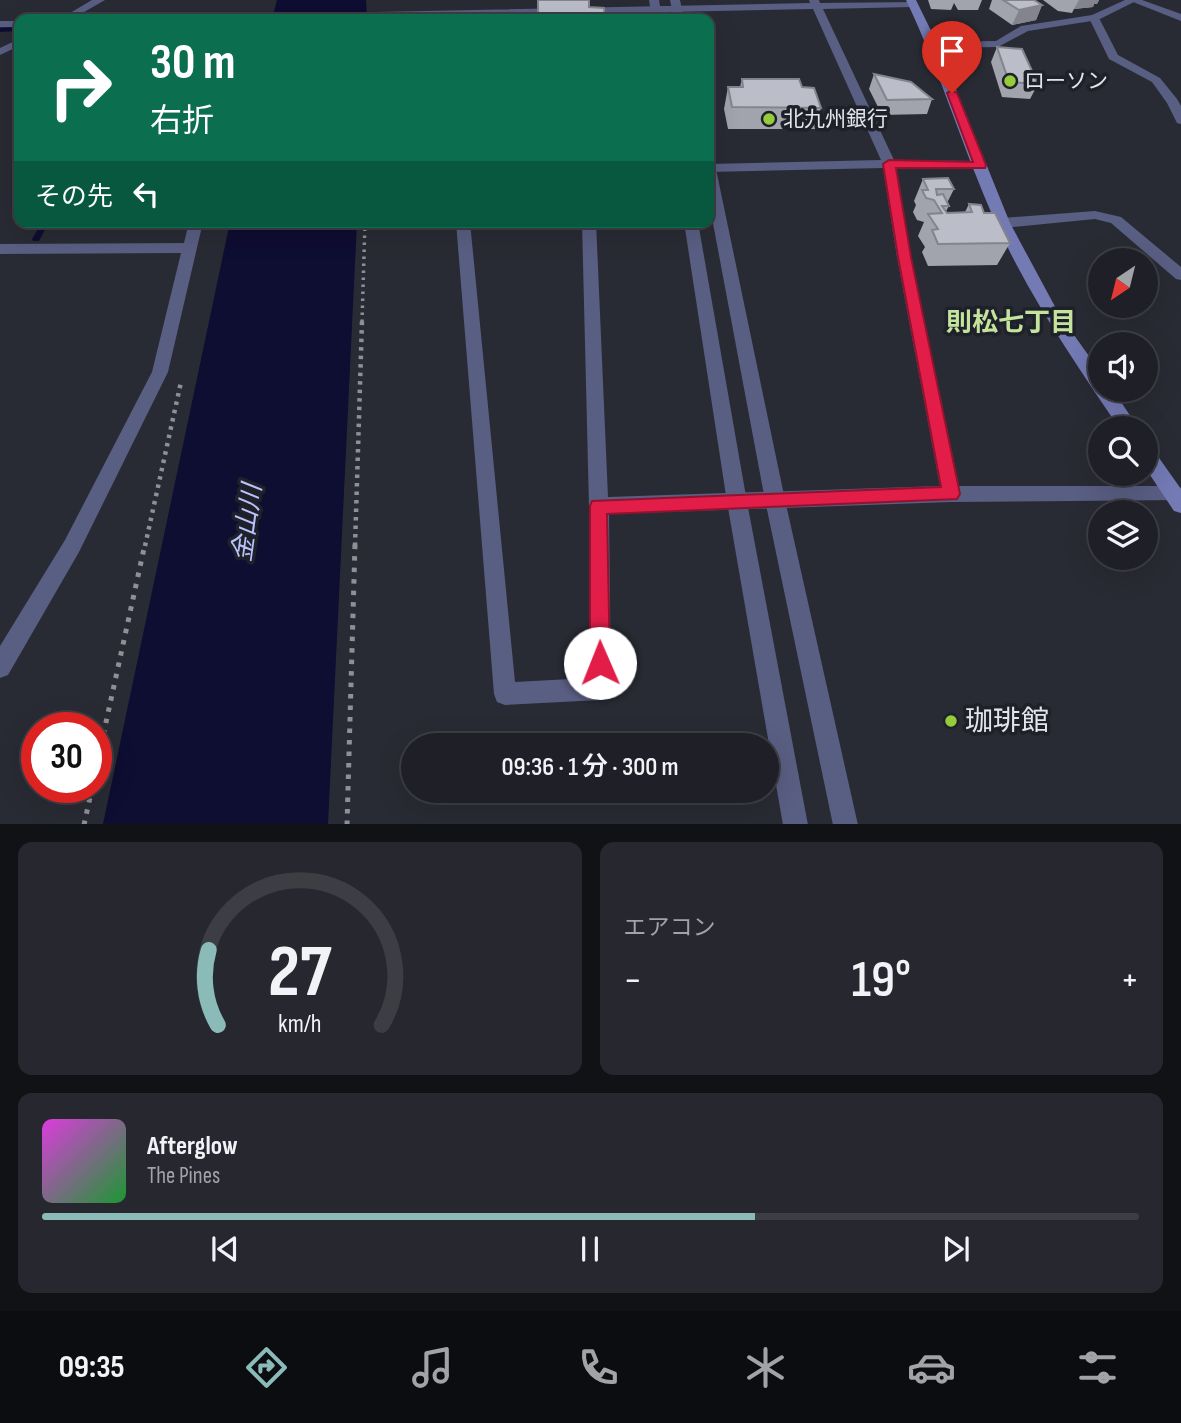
<!DOCTYPE html>
<html lang="ja">
<head>
<meta charset="utf-8">
<style>
  :root { --surface:#1f2027; --page:#27282f; --text:#f1f3f6; --muted:#a1a3a7; --line:#3c3e44; --accent:#8bbbb9 }
  body { margin:0; font-family:"Sofia Sans Condensed","Noto Sans JP",sans-serif; background:var(--page); color:var(--text); height:100vh; display:flex; flex-direction:column; font-size:26px; white-space:nowrap }
  * { box-sizing:border-box; margin:0 }
  p { font-size:23px; color:var(--muted) }
  .icon { flex:none; width:38px; height:38px; fill:none; stroke:currentColor; stroke-width:2; stroke-linecap:round; stroke-linejoin:round }
  .map { position:relative; height:824px; overflow:hidden }
  .sheet { display:flex; flex-direction:column; gap:18px; padding:18px; background:#111215; flex:1 }
  .sheet>* { flex:none }
  .top-card { position:absolute; left:14px; top:14px; width:700px; height:214px; border-radius:14px; box-shadow:0 7px 28px #0002,0 0 0 2px var(--line); background:#0b6e4f; color:#fff; overflow:hidden }
  .needle { width:46px; rotate:215deg }
  .buttons { position:absolute; left:1088px; top:248px; display:grid; gap:14px }
  .buttons a { display:grid; place-items:center; width:70px; height:70px; border-radius:50%; background:var(--surface); box-shadow:0 7px 28px #0002,0 0 0 2px var(--line); font-size:35px }
  .speed { position:absolute; left:21px; top:712px; display:flex; gap:14px; font-size:35px; font-weight:700; text-align:center }
  .speed>* { display:grid; place-content:center; width:91px; height:91px; border-radius:50%; background:var(--surface); box-shadow:0 7px 28px #0002,0 0 0 2px var(--line); line-height:1 }
  .speed .limit { border:10px solid #d22; background:#fff; color:#111 }
  .pin { position:absolute; display:grid; place-items:center; width:60px; height:60px; color:#fff; margin:-72px -30px; border-radius:50% 50% 50% 0; rotate:-45deg; box-shadow:0 0 7px #0007 }
  .pin .icon { rotate:45deg }
  .me { position:absolute; width:77px; margin:-38px; rotate:359deg; stroke-linejoin:round; filter:drop-shadow(0 0 5px #0008) }
  .turn { display:flex; align-items:center; gap:24px; height:147px; padding:0 21px; font-size:32px }
  .turn .icon { width:91px; height:91px; stroke-width:2.5 }
  .turn b { display:block; font-size:49px; line-height:60px }
  .then { display:flex; align-items:center; height:66px; padding:0 21px; background:#0003; gap:14px; font-size:26px }
  .big { font-size:52px; font-weight:600; line-height:1.1 }
  .sheet .tile { flex:1; display:flex; flex-direction:column; justify-content:center; gap:10px; min-width:0; padding:0 24px; border-radius:14px; background:var(--page) }
  .sheet .dial { align-items:center; gap:0 }
  .dial svg { height:182px; overflow:visible; fill:none; stroke:var(--line); stroke-width:7; stroke-linecap:round; text-anchor:middle }
  .dial text { fill:var(--text); stroke:none }
  .song { display:flex; align-items:center; gap:21px }
  .cover { width:84px; height:84px; border-radius:10px; background:linear-gradient(135deg,hsl(300 70% 55%),hsl(130 70% 35%)) }
  .played { height:7px; border-radius:4px; background:linear-gradient(90deg,var(--accent) 65%,var(--line) 65%) }
  .keys { display:flex; justify-content:space-around; direction:ltr }
  .heat { display:flex; justify-content:space-between; align-items:center; font-size:38px; direction:ltr }
  .sheet .tiles { flex:1; display:grid; gap:18px; grid-template-columns:1fr 1fr }
  .tile:last-child { grid-column:span 2 }
  .trip { position:absolute; left:401px; top:733px; width:378px; height:70px; border-radius:35px; background:var(--surface); box-shadow:0 7px 28px #0002,0 0 0 2px var(--line); font-weight:600; line-height:70px; text-align:center }
  .dock { display:flex; height:112px; justify-content:space-around; align-items:center; background:#0c0d10; color:var(--muted) }
  .dock .icon { width:49px; height:49px }
  .dock .on { color:var(--accent) }
  .dock b { font-size:32px; color:var(--text) }
  .map>svg:first-child { display:block }
  .water { fill:#0e0d32 }
  .lines { fill:none; stroke-linecap:round; stroke-linejoin:round }
  .stream { fill:#0e0d32; fill-rule:evenodd }
  .path-far2 { stroke:#8f9097; stroke-width:3.5; stroke-dasharray:2.5 4.5; stroke-linecap:butt }
  .path-far1 { stroke:#8f9097; stroke-width:4.5; stroke-dasharray:3.5 5; stroke-linecap:butt }
  .path { stroke:#8f9097; stroke-width:5; stroke-dasharray:4.5 7; stroke-linecap:butt }
  .minor { fill:#595e83; fill-rule:evenodd }
  .tertiary { fill:#595e83; fill-rule:evenodd }
  .secondary { fill:#737ab4; fill-rule:evenodd }
  .wall { fill:#a1a3ad }
  .shaded-wall { fill:#83848d }
  .building { fill:#bbbdc9; stroke:#83848d; stroke-width:2 }
  .route { fill:#e11d48; stroke:#92132f; stroke-width:2 }
  .poi-dot { fill:#96cc39; stroke:#1f212a; stroke-width:2.5 }
  .labels { text-anchor:middle; dominant-baseline:central; stroke-width:7; stroke-linejoin:round; paint-order:stroke }
  .far-poi-label { font-size:21px; fill:#e4e5eb; stroke:#1f212a; text-anchor:start }
  .neighbourhood-label { font-size:26px; font-weight:bold; fill:#c4e49d; stroke:#1f212a }
  .water-label { font-size:26px; font-style:italic; fill:#b9c2fb; stroke:#1f212a }
  .near-poi-label { font-size:28px; fill:#e4e5eb; stroke:#1f212a; text-anchor:start }
</style>
</head>
<body>
<div class="map">
<svg width="1181" height="825" viewBox="0 0 1181 825">
  <rect width="100%" height="100%" fill="#292b34"/>
  <path class="water" d="M277,0H366L367,19H272Z
    M230,222H357L328,824H103Z"/>
  <g class="lines">
    <path class="stream" d="M19,27V31L0,32V28Z
      M42,222H49L39,241H33L32,239Z"/>
    <path class="path-far2" d="M362,322L365,222"/>
    <path class="path-far1" d="M145,546L181,382
      M355,546L362,321"/>
    <path class="path" d="M96,768L145,544
      M84,825L92,788
      M347,825L355,544"/>
    <path class="minor" d="M92,0H105L72,19H60Z
      M809,0H819L820,3L916,2V6L912,7L823,9L894,160L980,161L987,165L980,169L896,168L911,257L959,486H1175L1181,488V500L951,502L609,514L611,689L608,697L600,700L505,705L497,702L494,694L456,222H470L515,682L589,678V506L582,222H596L608,497L940,486L897,257L883,168L709,172V164L881,160L813,9L321,19H175L180,16L810,3Z
      M1128,0H1142L1181,14V21Z
      M1090,16H1098L1118,55L1160,78L1177,99L1181,106V124L1177,123L1167,103L1152,82L1109,59L1089,18Z
      M0,21H19V27H0Z
      M1095,211L1121,217L1181,267V280L1176,279L1111,223L1095,219L1003,228L996,223L1003,218Z
      M189,222H203L168,372L79,552L8,675L0,678V646L65,540L152,372L181,253L0,254V244L184,243Z"/>
    <path class="tertiary" d="M649,0H659L662,19H652Z
      M670,0H680L684,19H674Z
      M1125,0H1138L1098,20L1028,31L998,47L933,48L928,45L933,42L996,41L1021,26L1092,15Z
      M19,39V46L0,55V48Z
      M709,165L716,169L785,500L858,825H833L765,500L709,202Z
      M684,222H698L747,502L808,825H783L727,502Z"/>
    <path class="secondary" d="M906,0H916L938,45L1010,223L1059,314L1101,373V390H1113L1139,429H1120C1075,363 1029,296 996,223C963,150 941,73 906,0Z
      M1146,446L1152,448L1181,489V513L1174,511L1146,469Z"/>
  </g>
  <path class="wall" d="M928,0H982L978,10H958L954,3L951,10L931,9Z
    M992,0H1034L1042,5L1036,20L1012,25L989,9Z
    M1043,0H1099L1097,4H1094L1093,7L1074,9L1072,13L1058,11Z
    M997,47L1038,84L1030,99L1002,97L991,62Z
    M874,74L932,99L927,114L882,115L869,89Z
    M742,79L802,87L821,108L815,129H728L724,109L728,87H740Z
    M923,179L954,189L947,203L949,206L946,211L947,213L965,212L969,204L984,213L1010,243L997,265L928,266L922,252L925,247L918,236L924,222L917,220L913,212L916,205L914,201Z"/>
  <path class="shaded-wall" d="M1079,0H1099L1097,4H1094L1093,7L1074,9Z
    M1042,5L1036,20L1012,25L1019,10Z"/>
  <path class="building" d="M538,0H589V7L604,8L605,19H538Z
    M1003,0H1034L1042,5L1019,10Z
    M997,47L1022,49L1038,84L1009,82Z
    M874,74L911,82L932,99L887,100Z
    M742,79H799L802,87L814,88L821,108L732,107L728,87H743Z
    M948,178L954,189H936L937,195L943,194L949,206H942L947,213L972,212L969,204L981,205L984,213H995L1010,243L938,244L932,230L938,229L928,214L942,213L934,200L926,198L922,190H928L923,179Z"/>
  <path class="route" d="M952,90L957,93L986,165L985,168H896L911,257L960,494L957,499L607,514L610,663L607,670L600,673L593,670L590,663V506L592,501L941,487L898,257L883,164L889,160L973,162L947,93Z"/>
  <g class="poi-dot">
    <circle cx="1010" cy="81" r="7"/>
    <circle cx="769" cy="119" r="7"/>
    <circle cx="951" cy="721" r="7"/>
  </g>
  <g class="labels">
    <g class="far-poi-label">
      <text x="1024" y="81">ローソン</text>
      <text x="783" y="119">北九州銀行</text>
    </g>
    <g class="neighbourhood-label">
      <text x="1011" y="323">則松七丁目</text>
    </g>
    <g class="water-label">
      <text transform="translate(248 523) rotate(-82)">金山川</text>
    </g>
    <g class="near-poi-label">
      <text x="965" y="721">珈琲館</text>
    </g>
  </g>
</svg>
<div class="buttons">
<a><svg class="needle" viewBox="-14 -14 28 28"><path d="M0-13l5 13h-10z" fill="#e53935"/><path d="M0 13l5-13h-10z" fill="#a1a3a7"/></svg></a>
<a><svg class="icon" aria-label="sound" viewBox="0 0 24 24"><path d="M4 9h4l5-4v14l-5-4H4zM17 9q2 3 0 6"/></svg></a>
<a><svg class="icon" aria-label="search" viewBox="0 0 24 24"><circle cx="10" cy="10" r="6"/><path d="M15 15l6 6"/></svg></a>
<a><svg class="icon" aria-label="layers" viewBox="0 0 24 24"><path d="M12 4l9 5-9 5-9-5zM3 14l9 5 9-5"/></svg></a>
</div>
<div class="speed"><div class="limit">30</div></div>
<div class="pin" style="left:952px;top:93px;background:#d93025"><svg class="icon" aria-label="arrive" viewBox="0 0 24 24"><path d="M6 21V4h12l-3 4 3 4H6"/></svg></div>
<svg class="me" style="left:600px;top:663px" viewBox="-20 -20 40 40"><circle r="19" fill="#fff"/><path d="M0-13L10 11 0 6-10 11z" fill="#e11d48"/></svg>
<div class="trip">09:36 · 1 分 · 300 m</div>
<div class="top-card">
<div class="turn"><svg class="icon" aria-label="right" viewBox="0 0 24 24"><path d="M7 20v-9h11M14 6l5 5-5 5"/></svg><div><b>30 m</b>右折</div></div>
<div class="then">その先<svg class="icon" aria-label="left" viewBox="0 0 24 24"><path d="M17 20v-9H6M10 6l-5 5 5 5"/></svg></div>
</div>
</div>
<section class="sheet">
<div class="tiles">
<div class="tile dial"><svg viewBox="0 0 100 80">
<path d="M14 69A42 42 0 1 1 86 69"/>
<path d="M14 69A42 42 0 0 1 10 36" stroke="#8bbbb9"/>
<text x="50" y="56" font-size="32" font-weight="700">27</text>
<text x="50" y="72" font-size="11">km/h</text>
</svg></div>
<div class="tile"><p>エアコン</p>
<div class="heat"><a>−</a><b class="big">19°</b><a>+</a></div>
</div>
<div class="tile">
<div class="song"><i class="cover"></i><div><b>Afterglow</b><p>The Pines</p></div></div>
<div class="played"></div>
<div class="keys"><svg class="icon" aria-label="previous" viewBox="0 0 24 24"><path d="M18 5L8 12l10 7zM5 5v14"/></svg><svg class="icon" aria-label="pause" viewBox="0 0 24 24"><path d="M8 5v14M16 5v14"/></svg><svg class="icon" aria-label="next" viewBox="0 0 24 24"><path d="M6 5l10 7-10 7zM19 5v14"/></svg></div>
</div>
</div>
</section>
<nav class="dock">
<b>09:35</b>
<svg class="icon on" aria-label="directions" viewBox="0 0 24 24"><path d="M12 3l9 9-9 9-9-9zM9 14v-3h6M13 9l2 2-2 2"/></svg>
<svg class="icon" aria-label="music" viewBox="0 0 24 24"><path d="M9 18V5l10-2v13"/><circle cx="6" cy="18" r="3"/><circle cx="16" cy="16" r="3"/></svg>
<svg class="icon" aria-label="phone" viewBox="0 0 24 24"><path d="M5 4h4l2 5-3 2q2 4 5 5l2-3 5 2v4C11 20 4 13 5 4z"/></svg>
<svg class="icon" aria-label="climate" viewBox="0 0 24 24"><path d="M12 3v18M4 7l16 10M4 17L20 7"/></svg>
<svg class="icon" aria-label="car" viewBox="0 0 24 24"><path d="M5 17H2v-5l4-1 3-4h7l3 4 3 1v5h-3M9 17h6M6 11h13"/><circle cx="7" cy="17" r="2"/><circle cx="17" cy="17" r="2"/></svg>
<svg class="icon" aria-label="filters" viewBox="0 0 24 24"><path d="M4 7h16M4 17h16"/><circle cx="9" cy="7" r="2"/><circle cx="15" cy="17" r="2"/></svg>
</nav>
</body>
</html>
